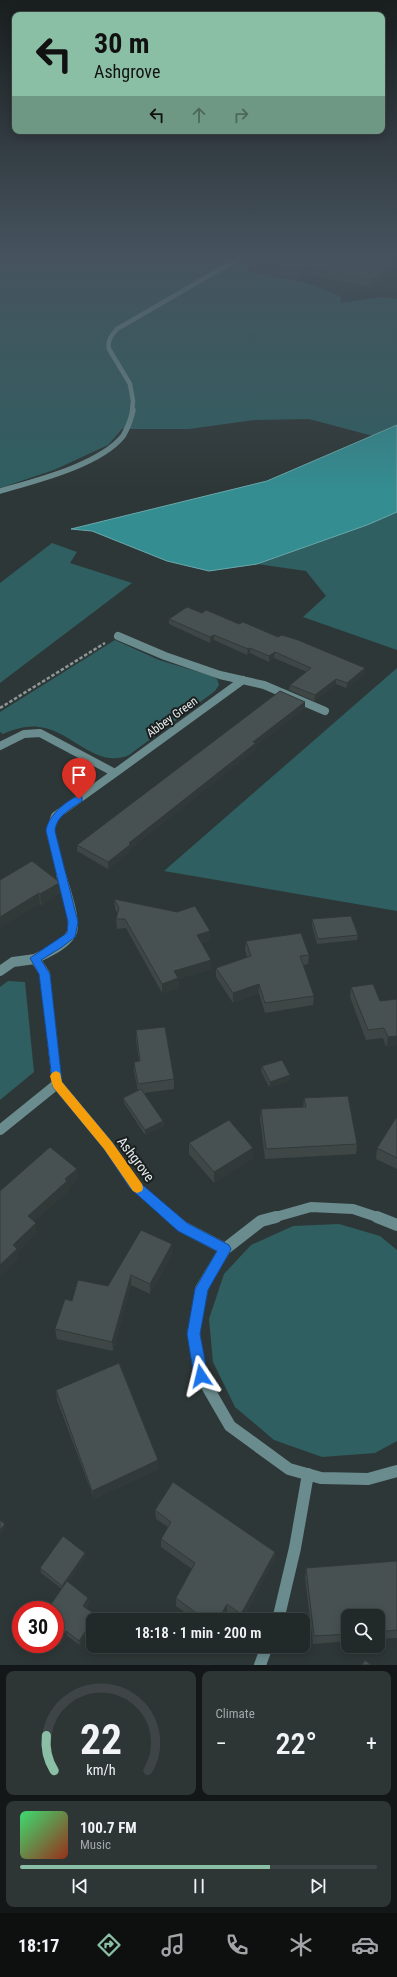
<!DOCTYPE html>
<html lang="en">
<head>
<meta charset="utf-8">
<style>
  :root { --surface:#222929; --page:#2e3535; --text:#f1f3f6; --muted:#a2a6a8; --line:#3f4546; --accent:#8abfa5 }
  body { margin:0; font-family:"Roboto Condensed",sans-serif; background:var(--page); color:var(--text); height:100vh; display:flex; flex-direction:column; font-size:15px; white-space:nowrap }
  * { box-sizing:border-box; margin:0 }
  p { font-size:13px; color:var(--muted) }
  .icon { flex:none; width:22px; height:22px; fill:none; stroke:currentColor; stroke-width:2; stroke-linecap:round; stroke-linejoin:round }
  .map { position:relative; height:1665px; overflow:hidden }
  .side { display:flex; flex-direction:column; gap:6px; padding:6px; background:#131717; flex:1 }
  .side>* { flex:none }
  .top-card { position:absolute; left:12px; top:12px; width:373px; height:122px; border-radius:8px; box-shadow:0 2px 10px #0003,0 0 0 1px var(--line); background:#8abfa5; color:#111; overflow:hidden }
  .controls { position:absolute; left:341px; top:1609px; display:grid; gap:8px }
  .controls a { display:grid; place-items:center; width:44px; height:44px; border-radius:8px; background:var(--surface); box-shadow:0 2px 10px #0003,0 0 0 1px var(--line); font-size:20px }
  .speed { position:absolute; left:12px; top:1601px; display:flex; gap:8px; font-size:20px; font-weight:700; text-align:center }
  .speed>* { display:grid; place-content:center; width:52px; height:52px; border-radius:50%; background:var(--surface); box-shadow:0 2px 10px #0003,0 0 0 1px var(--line); line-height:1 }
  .speed .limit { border:6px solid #d22; background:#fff; color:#111 }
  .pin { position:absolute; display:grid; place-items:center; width:34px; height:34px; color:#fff; margin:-41px -17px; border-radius:50% 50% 50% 0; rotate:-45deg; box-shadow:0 0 4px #0007 }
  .pin .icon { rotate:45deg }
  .me { position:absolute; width:44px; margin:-22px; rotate:350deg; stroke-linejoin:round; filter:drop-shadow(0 0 3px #0008) }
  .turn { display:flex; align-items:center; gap:14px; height:84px; padding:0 16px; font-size:18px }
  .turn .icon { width:52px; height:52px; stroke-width:2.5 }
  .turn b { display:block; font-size:28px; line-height:34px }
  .lanes { display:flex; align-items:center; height:38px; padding:0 16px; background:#0003; justify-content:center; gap:20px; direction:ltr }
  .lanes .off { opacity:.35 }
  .big { font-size:30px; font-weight:600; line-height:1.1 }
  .side .tile { flex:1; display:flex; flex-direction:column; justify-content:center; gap:6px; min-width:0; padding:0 14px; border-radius:8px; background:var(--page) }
  .side .dial { align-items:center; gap:0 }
  .dial svg { height:104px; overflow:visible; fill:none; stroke:var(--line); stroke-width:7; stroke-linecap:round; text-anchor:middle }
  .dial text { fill:var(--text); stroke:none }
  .song { display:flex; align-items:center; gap:12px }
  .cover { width:48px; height:48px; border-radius:6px; background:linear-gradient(135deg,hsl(140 70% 55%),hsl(10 70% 35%)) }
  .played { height:4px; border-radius:2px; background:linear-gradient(90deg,var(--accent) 70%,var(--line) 70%) }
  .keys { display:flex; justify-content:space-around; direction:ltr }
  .heat { display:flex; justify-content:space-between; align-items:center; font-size:22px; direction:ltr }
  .side .tiles { flex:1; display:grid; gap:6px; grid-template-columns:1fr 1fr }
  .tile:last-child { grid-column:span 2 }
  .trip { position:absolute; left:86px; top:1613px; width:224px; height:40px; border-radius:8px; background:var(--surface); box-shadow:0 2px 10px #0003,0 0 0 1px var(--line); font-weight:600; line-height:40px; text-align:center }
  .menu { display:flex; height:64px; justify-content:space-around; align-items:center; background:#0e1010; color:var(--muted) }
  .menu .icon { width:28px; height:28px }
  .menu .on { color:var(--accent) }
  .menu b { font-size:18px; color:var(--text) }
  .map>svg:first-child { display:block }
  .green { fill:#2f5f61 }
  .water { fill:#348d91; stroke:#69a9ac }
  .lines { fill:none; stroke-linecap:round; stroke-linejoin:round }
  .path { stroke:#8f9696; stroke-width:2.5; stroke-dasharray:3.5 2; stroke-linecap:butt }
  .lane-far1 { stroke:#6b8c8e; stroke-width:4.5 }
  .lane { stroke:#6b8c8e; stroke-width:5.5 }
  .street-far2 { stroke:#6b8c8e; stroke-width:8 }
  .street-far1 { stroke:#6b8c8e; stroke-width:10 }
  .street { stroke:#6b8c8e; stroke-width:12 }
  .wall { fill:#3e4646 }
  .shaded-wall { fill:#323939 }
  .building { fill:#485151; stroke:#323939 }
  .route { fill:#1a73e8; stroke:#114b97 }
  .slow { fill:#f59e0b }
  .labels { text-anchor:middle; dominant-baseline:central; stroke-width:4; stroke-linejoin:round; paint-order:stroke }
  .street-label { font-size:12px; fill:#e5eaea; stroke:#1a1e1e }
  .near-street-label { font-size:14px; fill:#e5eaea; stroke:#1a1e1e }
</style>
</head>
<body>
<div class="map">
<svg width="397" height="1665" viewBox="0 0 397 1665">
  <rect width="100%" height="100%" fill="#2e3737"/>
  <path class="green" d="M0,256H270L246,271C277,276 312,282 341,297V303L381,297L397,299V425L373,436L309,419L254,420L189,429H122L108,445L54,470L0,488Z
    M397,512V650L303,617L326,596L306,571L257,564L367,525Z
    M52,543L77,552L70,563L132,583L0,683V583Z
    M115,640L159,660L212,676L217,679L219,685L215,691L129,755C98,769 73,734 45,728C31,724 16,728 3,734L0,732V712Z
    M397,668V911L164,871Z
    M8,981L25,982L34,1072L0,1100V987Z
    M339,1224L380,1236L397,1250V1441L375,1453L322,1457L274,1440L235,1407L213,1362L209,1319L224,1274L251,1245L293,1226Z"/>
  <path class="water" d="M397,425V512L367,525L257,564L209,571L167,561L92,531L71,529L267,481Z"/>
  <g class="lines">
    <path class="path" d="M0,708L105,643"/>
    <path class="lane-far1" d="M132,411L133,401L130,384L109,349C107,340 112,335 117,329L243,256"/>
    <path class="lane" d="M0,491C35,481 100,465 123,436C128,428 131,419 133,410"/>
    <path class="street-far2" d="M118,636L165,656L220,675L264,685L325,711
      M0,746L24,734L40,733L115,773L243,680
      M61,875L50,831L55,816L115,773"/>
    <path class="street-far1" d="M35,959C46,953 64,946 71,934C78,923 64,887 61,874
      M0,971L13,962L35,959L45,974L57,1084L0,1130
      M57,1084L108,1145L134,1185L172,1218
      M272,1218L311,1207L353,1209L380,1218"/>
    <path class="street" d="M171,1217L183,1227L225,1249
      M276,1217L261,1221L225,1249L201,1289L194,1334L201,1376L230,1426L289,1469L321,1478L368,1479L397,1471
      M377,1217L397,1225
      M278,1620L295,1548L308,1474
      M260,1665L267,1646"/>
  </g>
  <path class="wall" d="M262,256H389V258L391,259V261L397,262V272L371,287L305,274L298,279L251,270V263Z
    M202,613L278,637L365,668V674L346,688L336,684L314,701L289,690L290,685L307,672L274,658L269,662L250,653L247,655L214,640L210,643L169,624V619Z
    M305,702V708L256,746V749L131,848V851L108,869L77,851V845Z
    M0,880L59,883L60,893L41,905Z
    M114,899L210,940L201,943L211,960V969L178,979L179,988L162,993L126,928L117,929L116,919L118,914L115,909Z
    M312,919L358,935L357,940L317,944L312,925Z
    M246,941L309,955L308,964L303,965L314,996L313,1005L265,1013L259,993L233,1003L216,977V968L247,957L245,950Z
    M351,987L380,1001L397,999V1045L386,1047L383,1038L366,1040L350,997Z
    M136,1030L174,1079V1089L144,1093L163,1121L164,1126L145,1135L124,1103L123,1098L138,1091L134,1072V1062L139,1061L136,1040Z
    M262,1066L290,1075L289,1081L269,1087L261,1071Z
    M304,1098L357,1144L356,1154L265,1159L260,1119L261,1109L303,1107Z
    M397,1118V1169L376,1159L377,1148Z
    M189,1143L253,1148V1158L214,1183L189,1154Z
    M172,1244V1254L150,1294L131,1285L113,1351L57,1339L55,1329L72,1301L108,1286Z
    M56,1390L159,1469L94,1499L57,1400Z
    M155,1510L275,1552L274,1560L242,1620H238L227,1612L222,1620H195L176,1606V1598L192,1569L161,1547V1539L168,1527L156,1519Z
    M85,1553V1557L68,1582L88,1598L89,1602L86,1608L96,1615V1620H93L80,1645L67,1636L61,1645L55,1640V1610L62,1589L41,1573L40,1568Z
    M397,1561V1638L378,1639V1616H348V1641L313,1644L305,1577L306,1568Z"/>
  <path class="shaded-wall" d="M386,256H389V260L391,259V266L384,257Z
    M397,264V272L371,287V279Z
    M306,267L305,274L298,279L299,271Z
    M214,635V640L210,643V637Z
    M250,648V653L247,655L248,649Z
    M275,652L274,658L269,662V656Z
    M365,668V674L346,688L347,683Z
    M336,679V684L314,701L315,695Z
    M305,702V708L256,746V749L131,848V851L108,869V862L129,843L253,742Z
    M59,883L60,893L41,905L40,894Z
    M39,893L40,904L0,928V917Z
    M210,931V940L197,944V935Z
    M211,960V969L178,979L179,988L162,993V984L174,971Z
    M259,984V993L233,1003V993Z
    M397,1036V1045L386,1047L388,1037Z
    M290,1075L289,1081L269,1087L270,1082Z
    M163,1121L164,1126L145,1135V1130Z
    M253,1148V1158L214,1183V1172Z
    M77,1169L78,1179L68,1188L69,1191L30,1226L28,1216L65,1179Z
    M36,1223L37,1233L18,1252L19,1259L0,1277V1265L13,1245Z
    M172,1244V1254L150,1294V1284Z
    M131,1275V1285L113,1351L112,1342Z
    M158,1460L159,1469L94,1499L92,1491Z
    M5,1524L6,1528L0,1536V1530Z
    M275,1552L274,1560L242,1620H241V1614Z
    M85,1553V1557L63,1590L62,1586Z
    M88,1598L89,1602L84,1610L83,1606Z
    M227,1604V1612L222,1620H218Z
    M96,1615V1620H93V1625L80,1645L79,1641Z
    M66,1631L67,1636L61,1645L60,1641Z"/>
  <path class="building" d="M262,256H322L309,264L325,256H386L384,257L391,259L388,261L397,262V264L371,279L306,267L299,271L251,263Z
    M187,607L202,613L206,610L239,624L243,622L278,637L282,635L298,640L365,668L347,683L336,679L315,695L290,685L311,668L275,652L269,656L250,648L248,649L214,635L210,637L169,619Z
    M280,691L305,702L253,742L256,743L129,843L131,844L108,862L77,845Z
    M32,861L58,881L59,883L40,894L39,893L0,917V880Z
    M114,899L177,912L195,906L210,931L197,935L211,960L174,971L178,978L162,984L125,919H116L119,908Z
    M351,916L358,935L318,939L312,919Z
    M301,933L309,955L300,956L314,996L265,1003L259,984L233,993L216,968L251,956L246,941Z
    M373,984L380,1001L397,999V1036L388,1037L384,1028L368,1030L351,987Z
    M165,1027L174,1079L138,1084L134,1062L140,1061L136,1030Z
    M282,1060L290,1075L270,1082L262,1066Z
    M141,1089L163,1121L145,1130L123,1098Z
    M348,1096L357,1144L266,1149L261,1109L306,1107L304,1098Z
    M396,1118H397V1158L377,1148Z
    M229,1120L253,1148L214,1172L189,1143Z
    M50,1147L77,1169L65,1179L67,1181L28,1216L36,1223L13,1245L17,1249L0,1265V1191Z
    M141,1230L172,1244L150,1284L131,1275L112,1342L55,1329L65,1299L72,1301L78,1280L108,1286Z
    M119,1363L158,1460L92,1491L56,1390Z
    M173,1482L275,1552L241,1614L227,1604L218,1620H206L176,1598L195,1563L161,1539L171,1522L155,1510Z
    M0,1520L5,1524L0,1530Z
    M63,1536L85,1553L62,1586L40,1568Z
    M397,1561V1630L378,1632V1616H348V1634L314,1636L306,1568Z
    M67,1581L88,1598L83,1606L96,1615L79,1641L66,1631L60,1641L55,1637V1610H47Z
    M365,1660L371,1665H362Z"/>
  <linearGradient id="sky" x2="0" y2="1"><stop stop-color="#191e1e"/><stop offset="0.52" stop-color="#46535e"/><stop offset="1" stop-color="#46535e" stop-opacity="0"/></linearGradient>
  <rect width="397" height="490" fill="url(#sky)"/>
  <path class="route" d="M79,796L82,797V801C71,809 56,816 55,831L78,922L75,937L62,947L41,960L50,974L62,1082L112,1142L138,1181L187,1223L229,1245L231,1249L229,1253L208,1290L200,1334L208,1376L206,1381L201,1383L196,1381L194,1376L187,1334L195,1289L217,1251L178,1231L130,1188L104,1149L53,1087L39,974L30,958L67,933L68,922L46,831C47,817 66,800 79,796Z"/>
  <path class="slow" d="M56,1071L60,1073L62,1082L112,1142L142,1184L143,1188L142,1191L137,1193L133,1191L104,1149L53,1087L50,1076L52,1073Z"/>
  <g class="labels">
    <g class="street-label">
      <text transform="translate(172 717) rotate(-36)">Abbey Green</text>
    </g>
    <g class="near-street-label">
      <text transform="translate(136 1159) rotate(53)">Ashgrove</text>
    </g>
  </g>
</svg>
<div class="controls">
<a><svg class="icon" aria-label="search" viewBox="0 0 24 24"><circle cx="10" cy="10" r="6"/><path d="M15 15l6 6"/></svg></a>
</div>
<div class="speed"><div class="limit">30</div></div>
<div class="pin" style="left:79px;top:799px;background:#d93025"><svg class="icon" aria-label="arrive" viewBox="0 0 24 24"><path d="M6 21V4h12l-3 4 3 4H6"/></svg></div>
<svg class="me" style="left:201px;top:1376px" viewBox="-20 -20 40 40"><path d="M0-17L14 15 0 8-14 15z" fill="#1a73e8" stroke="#fff" stroke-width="4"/></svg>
<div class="trip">18:18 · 1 min · 200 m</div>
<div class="top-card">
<div class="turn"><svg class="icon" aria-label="left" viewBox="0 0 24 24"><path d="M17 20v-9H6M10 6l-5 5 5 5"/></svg><div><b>30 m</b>Ashgrove</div></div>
<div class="lanes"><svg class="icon" aria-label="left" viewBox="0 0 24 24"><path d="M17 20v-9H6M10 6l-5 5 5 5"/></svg><svg class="icon off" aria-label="ahead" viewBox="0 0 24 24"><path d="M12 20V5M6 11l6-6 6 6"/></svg><svg class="icon off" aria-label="right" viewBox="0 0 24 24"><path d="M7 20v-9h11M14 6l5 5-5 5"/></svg></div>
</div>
</div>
<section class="side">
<div class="tiles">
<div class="tile dial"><svg viewBox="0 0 100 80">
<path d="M14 69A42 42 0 1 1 86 69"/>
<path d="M14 69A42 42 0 0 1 8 42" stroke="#8abfa5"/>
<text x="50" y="56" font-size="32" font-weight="700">22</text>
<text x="50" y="72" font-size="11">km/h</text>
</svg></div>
<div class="tile"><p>Climate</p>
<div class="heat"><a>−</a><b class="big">22°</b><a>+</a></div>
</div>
<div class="tile">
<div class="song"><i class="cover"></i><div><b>100.7 FM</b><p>Music</p></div></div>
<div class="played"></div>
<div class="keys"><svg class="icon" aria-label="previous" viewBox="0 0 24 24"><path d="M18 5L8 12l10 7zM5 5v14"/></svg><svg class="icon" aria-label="pause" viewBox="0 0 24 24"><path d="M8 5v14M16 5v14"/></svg><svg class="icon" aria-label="next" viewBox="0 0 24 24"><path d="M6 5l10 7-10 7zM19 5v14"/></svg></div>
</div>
</div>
</section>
<nav class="menu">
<b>18:17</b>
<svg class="icon on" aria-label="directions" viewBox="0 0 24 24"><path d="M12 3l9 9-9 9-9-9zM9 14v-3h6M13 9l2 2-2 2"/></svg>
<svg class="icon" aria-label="music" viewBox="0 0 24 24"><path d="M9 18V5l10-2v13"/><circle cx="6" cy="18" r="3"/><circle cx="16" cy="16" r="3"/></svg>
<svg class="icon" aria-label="phone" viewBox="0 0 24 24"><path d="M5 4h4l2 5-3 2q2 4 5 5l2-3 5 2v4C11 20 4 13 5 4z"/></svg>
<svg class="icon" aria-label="climate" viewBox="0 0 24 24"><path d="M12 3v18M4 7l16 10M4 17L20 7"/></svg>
<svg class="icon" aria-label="car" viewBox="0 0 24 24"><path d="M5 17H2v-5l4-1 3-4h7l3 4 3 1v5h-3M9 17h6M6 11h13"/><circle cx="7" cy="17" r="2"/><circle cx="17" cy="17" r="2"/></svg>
</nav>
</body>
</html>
